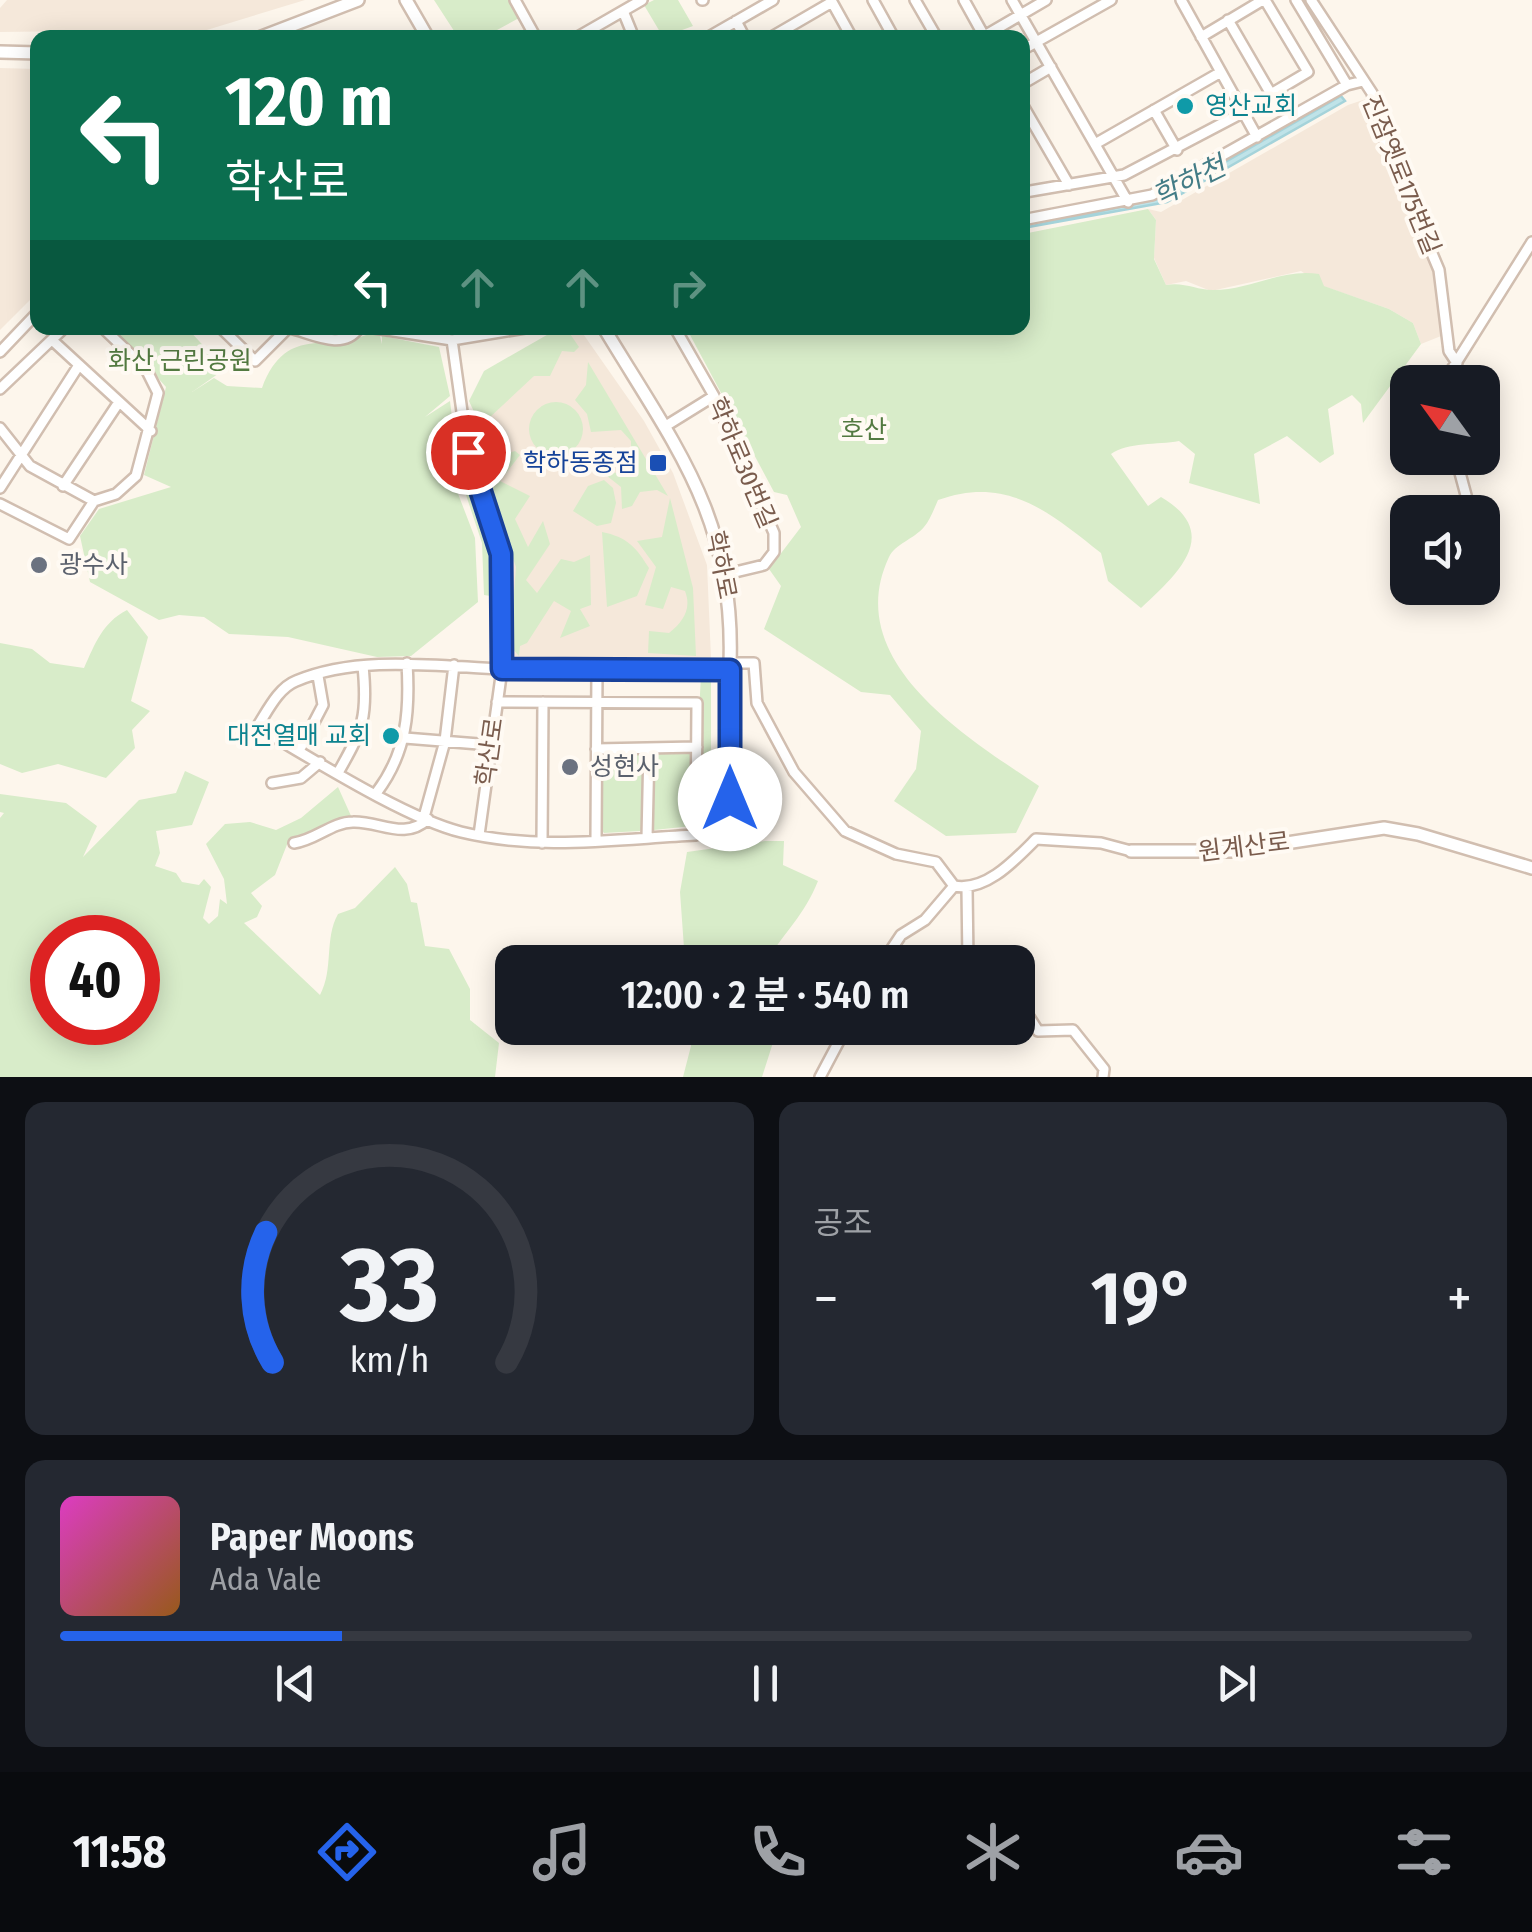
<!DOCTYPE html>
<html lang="ko">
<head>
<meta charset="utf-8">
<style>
  :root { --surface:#171b24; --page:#242831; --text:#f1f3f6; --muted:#9ea1a6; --line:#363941; --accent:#2563eb }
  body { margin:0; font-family:"Fira Sans Condensed","Noto Sans KR",sans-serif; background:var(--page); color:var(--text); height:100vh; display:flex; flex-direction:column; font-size:38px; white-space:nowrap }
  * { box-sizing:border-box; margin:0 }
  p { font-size:32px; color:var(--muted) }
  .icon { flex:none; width:55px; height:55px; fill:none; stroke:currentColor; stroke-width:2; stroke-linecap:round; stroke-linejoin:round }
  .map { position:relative; height:1077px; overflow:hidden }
  .details { display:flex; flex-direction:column; gap:25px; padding:25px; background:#0d0f14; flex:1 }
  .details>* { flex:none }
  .top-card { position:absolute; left:30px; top:30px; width:1000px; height:305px; border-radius:20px; box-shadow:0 5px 25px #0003; background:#0b6e4f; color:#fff; overflow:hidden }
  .needle { width:65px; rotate:303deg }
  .buttons { position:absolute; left:1390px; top:365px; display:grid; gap:20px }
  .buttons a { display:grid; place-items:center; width:110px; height:110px; border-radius:20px; background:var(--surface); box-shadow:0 5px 25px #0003; font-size:50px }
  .speed { position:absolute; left:30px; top:915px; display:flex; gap:20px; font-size:50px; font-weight:700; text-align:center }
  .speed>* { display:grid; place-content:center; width:130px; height:130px; border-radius:50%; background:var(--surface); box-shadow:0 5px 25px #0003; line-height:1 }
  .speed .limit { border:15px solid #d22; background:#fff; color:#111 }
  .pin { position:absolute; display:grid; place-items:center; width:85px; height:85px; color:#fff; margin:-42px; border:5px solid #fff; border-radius:50%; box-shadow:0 2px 10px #0007 }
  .me { position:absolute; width:110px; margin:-55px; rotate:0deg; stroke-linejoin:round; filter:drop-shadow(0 0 8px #0008) }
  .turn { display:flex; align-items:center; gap:35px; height:210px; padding:0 30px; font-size:45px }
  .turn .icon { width:130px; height:130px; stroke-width:2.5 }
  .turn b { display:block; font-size:70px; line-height:85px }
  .lanes { display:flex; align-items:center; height:95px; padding:0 30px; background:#0003; justify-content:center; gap:50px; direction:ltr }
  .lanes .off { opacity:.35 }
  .big { font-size:75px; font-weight:600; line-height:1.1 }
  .details .card { flex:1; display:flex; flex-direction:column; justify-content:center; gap:15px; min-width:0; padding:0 35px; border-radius:20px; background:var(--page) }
  .details .dial { align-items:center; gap:0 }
  .dial svg { height:260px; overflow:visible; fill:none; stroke:var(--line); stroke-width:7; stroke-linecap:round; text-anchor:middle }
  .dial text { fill:var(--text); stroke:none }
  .song { display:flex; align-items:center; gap:30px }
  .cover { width:120px; height:120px; border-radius:15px; background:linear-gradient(135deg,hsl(310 70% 55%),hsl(30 70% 35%)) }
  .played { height:10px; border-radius:5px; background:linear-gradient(90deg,var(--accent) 20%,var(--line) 20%) }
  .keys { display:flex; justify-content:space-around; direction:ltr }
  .heat { display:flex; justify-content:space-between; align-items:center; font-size:55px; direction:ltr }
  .details .tiles { flex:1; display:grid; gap:25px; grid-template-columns:1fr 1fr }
  .card:last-child { grid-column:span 2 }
  .trip { position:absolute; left:495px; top:945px; width:540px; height:100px; border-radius:20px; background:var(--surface); box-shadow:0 5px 25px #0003; font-weight:600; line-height:100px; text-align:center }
  .menu { display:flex; height:160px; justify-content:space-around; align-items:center; background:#090b0e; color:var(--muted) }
  .menu .icon { width:70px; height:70px }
  .menu .on { color:var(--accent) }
  .menu b { font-size:45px; color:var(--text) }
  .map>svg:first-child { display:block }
  .residential { fill:#f5e8da }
  .green { fill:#d8ecc9; fill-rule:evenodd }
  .water { fill:#bfe3e8; stroke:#a5d3da; stroke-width:2.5 }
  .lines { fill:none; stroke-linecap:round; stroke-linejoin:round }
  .minor-casing { stroke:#d1beb0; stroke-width:14 }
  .tertiary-casing { stroke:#d1beb0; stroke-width:16 }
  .secondary-casing { stroke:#d6c0b0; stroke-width:18 }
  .minor { stroke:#fff; stroke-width:9 }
  .tertiary { stroke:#fff; stroke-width:11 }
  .secondary { stroke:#fff; stroke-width:12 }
  .route-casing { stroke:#184099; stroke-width:25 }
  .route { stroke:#2563eb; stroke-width:18 }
  .culture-dot { fill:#0f9aa8; stroke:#fffaf3; stroke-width:4 }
  .transit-dot { fill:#1a4fb4; stroke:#fffaf3; stroke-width:4 }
  .worship-dot { fill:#6b7280; stroke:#fffaf3; stroke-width:4 }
  .labels { text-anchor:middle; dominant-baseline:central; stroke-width:8; stroke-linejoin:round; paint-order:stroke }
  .culture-label { font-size:25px; fill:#0d838f; stroke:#fffaf3; text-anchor:start }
  .street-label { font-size:25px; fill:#7a5c4d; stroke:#fffaf3 }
  .park-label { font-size:25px; fill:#537a41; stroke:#fffaf3 }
  .transit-label { font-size:25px; fill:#164399; stroke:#fffaf3; text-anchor:end }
  .worship-label { font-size:25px; fill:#5b616d; stroke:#fffaf3; text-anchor:start }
  .water-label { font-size:28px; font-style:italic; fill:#437c86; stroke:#fffaf3 }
</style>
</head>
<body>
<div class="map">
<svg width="1532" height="1077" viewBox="0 0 1532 1077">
  <rect width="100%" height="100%" fill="#fdf6ec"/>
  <path class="residential" d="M7,0H305L197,33L142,38L83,31L0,32V8Z
    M0,68L38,69L37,293L0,330Z
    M1369,98L1438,275L1446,334L1421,344L1413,323L1389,309L1323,286L1301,271L1211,291L1186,281L1166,285L1154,258L1156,220L1148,209L1161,212L1348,105Z
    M568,328H579L644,421L673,473L707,565L711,658L511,661L503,569L470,469L472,416L508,362Z"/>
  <path class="green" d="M434,0H509L519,18L484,37H458Z
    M654,0H678L693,26L663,37L644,5Z
    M1148,209L1156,220L1154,259L1166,285C1185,282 1196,290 1213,290C1250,290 1282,268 1319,274L1324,286L1389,309L1413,323L1421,344L1363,423L1361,404L1352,395L1328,409L1334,454L1320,463L1287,436L1254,454L1260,504L1189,483L1195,454L1179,441C1158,445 1127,442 1111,454L1148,506L1161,497C1224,534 1176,575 1141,608L1108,581L1101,553C1049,512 1007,475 938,500C934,509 930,520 924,527C914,539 895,544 889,557C840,661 968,738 1039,786L1016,833L946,836L894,801L916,769L921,731L890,695L861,692L764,629L781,586L769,569L801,527L787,495L774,492L689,333L692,328H1022L1023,234Z
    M113,328H187L225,369L192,392L214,378L227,386L262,388C288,319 331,358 378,329L382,344V336L439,347L450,396L425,417L450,401L452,417L439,444L475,538L478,602L411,656L377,657L288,637L229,634L204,617L179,615L159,620L90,582L80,536L99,509L171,487L144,475L166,387Z
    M559,328H566L579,347L574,352L562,351L550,376H534L489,418L475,414L469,401L484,371Z
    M588,362L668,496L657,490L640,492L632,506L622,509L621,487L602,472L619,473L631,458V441L621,430L591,432L587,414L575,400L586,385Z
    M529 429a27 27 0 1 1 54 0a27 27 0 1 1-54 0Z
    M457,436L468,490L494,545L497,597L484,595L482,543L454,459Z
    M515,451L520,455L500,481L530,496L515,519L528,547L543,521L550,544L526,580L537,593L561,559L574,562L590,555L591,605L580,609L590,626L560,638L571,611L554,601L527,643L520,646L519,656L510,646L516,567L479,461Z
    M604,480L613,488L616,503L611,523L597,526L573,511L588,486Z
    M670,498L693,588L696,656L648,653L649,631L669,633C683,622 692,609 685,591L671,587L663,609L645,605L656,567L637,541L662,537Z
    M602,532C627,537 636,547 649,568L637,596L607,607Z
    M127,610L148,637L131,701L150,711L132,730L135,748L106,778L58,764L22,773L0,764V643L32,649L50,663L84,668C95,644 102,623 127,610Z
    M705,673L711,681V799L707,826L701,827L700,694L701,675Z
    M689,750L693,753L692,826L654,830L652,752Z
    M600,752H643V827L640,831L604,833L600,828Z
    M185,771L209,782L192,825L156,831L160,853L155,866L176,873L182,882L199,885L204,879L211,887L203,918L209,924L218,916L220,899L227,904L224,879L206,844L225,824L250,822L276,830L301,818L338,787L352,818L335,819L323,832L288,842L275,875L251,893L262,906L257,917L244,923L320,995C334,969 324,939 338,914L355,908L395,867L407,884L411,902L417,903L425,946L449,949L470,989V1020L499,1043L495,1077H0V818L4,813L0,812V794L66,803L97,826L83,857L139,800L176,793ZM52,938H138V1022H52Z
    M765,841H784L783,865L818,881C804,916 785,931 766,962H685L680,892L687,852Z
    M689,1028H774L777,1030L762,1077H683L691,1046Z"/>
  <path class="water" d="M1341,96L1345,101L1167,202L1023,228L1162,198Z"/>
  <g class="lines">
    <g class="minor-casing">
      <path id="minor" d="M515,0L536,38
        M702,0H703
        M873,0L894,38
        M915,0L937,38
        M964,0L984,36
        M1012,0L1128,202
        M1181,0L1257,137
        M1296,0L1347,85
        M1311,0L1372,93L1382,135L1439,270L1449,351L1457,363
        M623,11L634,38
        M1228,20L1271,94L1308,72L1265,0
        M736,21L745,38
        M1201,37L1263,0
        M361,38H363
        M576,38L642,0
        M707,38L773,0
        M770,38L832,2L852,38
        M981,38L1046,0
        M1022,50L1111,0
        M1022,84L1051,67
        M1022,104L1069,185
        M1154,110L1177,150
        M1095,144L1221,72
        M1022,188L1025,192L1124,175L1244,112
        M1022,220L1152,195L1347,85L1363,81
        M221,328L255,361L288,328
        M290,328C313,334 343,351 359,328
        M374,328L452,340L525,328
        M675,328L714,396L774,533V552L764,565L727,574
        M52,340L151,431
        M452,340L470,469L495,535L504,575L502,669L479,835
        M0,352L38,312
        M1444,382L1532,242
        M0,389L64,328
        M664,427L714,396
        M0,428L30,466L94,501L116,494L136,476L158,393L146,369L103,328
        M1402,453L1408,444
        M1456,458L1470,510L1466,512
        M63,486L119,402
        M0,488L79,365
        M0,504L69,539L94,501
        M730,663H754L757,703L794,772L845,831L896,854L936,862L954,886C986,892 1015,860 1036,839L1101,843L1131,851
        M497,702L697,703L696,835C617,839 539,851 461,832C405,818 311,758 257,727C267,712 278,688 296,681C358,655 435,666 501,669C577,673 654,670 730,670
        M405,738L491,745
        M596,749L697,747
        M299,751L323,705L318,676
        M339,771C363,729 368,716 363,666
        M272,783L301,778L320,762
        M377,792C407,752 410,711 407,663
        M424,817L445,741L454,665
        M647,838L649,748
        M596,841L597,669
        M294,843C316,840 332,822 353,822C380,821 404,841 428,819
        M542,843L543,702
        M967,888L968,962
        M883,962L901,935L925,920L954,886
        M1018,1011L1026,1012L1038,1031L1073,1030L1104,1069L1103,1077
        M820,1077L846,1028"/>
    </g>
    <g class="tertiary-casing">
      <path id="tertiary" d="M406,0L428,38
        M259,38L358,0
        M0,52L38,53
        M604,328C675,446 735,518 730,663
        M730,831V670
        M1131,851H1234L1384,828L1418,834L1532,868"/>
    </g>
    <g class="secondary-casing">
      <path id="secondary" d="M730,663V670"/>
    </g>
    <use href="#minor" class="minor"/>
    <use href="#tertiary" class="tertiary"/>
    <use href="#secondary" class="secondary"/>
  </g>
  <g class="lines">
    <g class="route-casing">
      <path id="route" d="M468,452L501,554L502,669L730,670V799"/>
    </g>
    <use href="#route" class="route"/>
  </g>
  <g class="culture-dot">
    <circle cx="1185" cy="106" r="10"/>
    <circle cx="391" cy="736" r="10"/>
  </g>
  <rect class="transit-dot" x="648" y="453" width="20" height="20" rx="5"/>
  <g class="worship-dot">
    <circle cx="39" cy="565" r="10"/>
    <circle cx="570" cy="767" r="10"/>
  </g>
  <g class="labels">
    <g class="culture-label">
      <text x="1205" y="106">영산교회</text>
      <text x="371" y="736" text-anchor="end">대전열매 교회</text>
    </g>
    <g class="street-label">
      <text transform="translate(1401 175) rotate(68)">진잠옛로175번길</text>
      <text transform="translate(742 463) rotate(67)">학하로30번길</text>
      <text transform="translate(721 565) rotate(79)">학하로</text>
      <text transform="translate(490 752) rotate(-82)">학산로</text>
      <text transform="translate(1244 847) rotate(-7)">원계산로</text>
    </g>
    <g class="park-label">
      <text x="180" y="361">화산 근린공원</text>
      <text x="864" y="430">호산</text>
    </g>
    <g class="transit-label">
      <text x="638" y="463">학하동종점</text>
    </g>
    <g class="worship-label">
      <text x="59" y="565">광수사</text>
      <text x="590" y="767">성현사</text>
    </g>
    <g class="water-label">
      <text transform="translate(1189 181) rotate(-26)">학하천</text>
    </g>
  </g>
</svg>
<div class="buttons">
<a><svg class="needle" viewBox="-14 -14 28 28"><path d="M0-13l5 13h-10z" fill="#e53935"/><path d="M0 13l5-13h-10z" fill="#9ea1a6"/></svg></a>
<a><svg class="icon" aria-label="sound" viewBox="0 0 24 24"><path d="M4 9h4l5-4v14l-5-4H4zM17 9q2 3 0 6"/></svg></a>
</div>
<div class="speed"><div class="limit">40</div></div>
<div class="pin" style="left:468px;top:452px;background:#d93025"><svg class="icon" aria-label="arrive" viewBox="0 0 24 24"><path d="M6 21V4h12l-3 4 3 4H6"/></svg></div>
<svg class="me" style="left:730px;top:799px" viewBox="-20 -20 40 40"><circle r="19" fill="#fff"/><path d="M0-13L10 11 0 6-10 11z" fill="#2563eb"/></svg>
<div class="trip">12:00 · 2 분 · 540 m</div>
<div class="top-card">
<div class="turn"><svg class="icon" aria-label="left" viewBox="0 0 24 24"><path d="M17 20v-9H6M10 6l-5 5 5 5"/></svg><div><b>120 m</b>학산로</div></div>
<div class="lanes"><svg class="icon" aria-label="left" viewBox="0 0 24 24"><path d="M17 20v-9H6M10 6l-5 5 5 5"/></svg><svg class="icon off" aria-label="ahead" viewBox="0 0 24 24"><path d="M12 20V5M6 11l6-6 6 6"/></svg><svg class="icon off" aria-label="ahead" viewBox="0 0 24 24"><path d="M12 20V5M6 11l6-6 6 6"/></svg><svg class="icon off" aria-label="right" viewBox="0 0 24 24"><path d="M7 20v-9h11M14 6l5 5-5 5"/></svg></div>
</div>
</div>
<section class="details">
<div class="tiles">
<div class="card dial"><svg viewBox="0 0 100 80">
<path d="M14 69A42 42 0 1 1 86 69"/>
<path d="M14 69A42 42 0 0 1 12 29" stroke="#2563eb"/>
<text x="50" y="56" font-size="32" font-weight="700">33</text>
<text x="50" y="72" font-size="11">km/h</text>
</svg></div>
<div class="card"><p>공조</p>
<div class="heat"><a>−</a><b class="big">19°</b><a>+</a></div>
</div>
<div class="card">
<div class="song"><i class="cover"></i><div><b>Paper Moons</b><p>Ada Vale</p></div></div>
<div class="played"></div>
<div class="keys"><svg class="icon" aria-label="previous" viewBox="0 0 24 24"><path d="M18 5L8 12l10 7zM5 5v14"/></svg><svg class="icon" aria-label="pause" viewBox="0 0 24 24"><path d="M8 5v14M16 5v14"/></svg><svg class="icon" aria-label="next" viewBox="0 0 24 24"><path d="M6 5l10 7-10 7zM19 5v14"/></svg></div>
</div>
</div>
</section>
<nav class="menu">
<b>11:58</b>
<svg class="icon on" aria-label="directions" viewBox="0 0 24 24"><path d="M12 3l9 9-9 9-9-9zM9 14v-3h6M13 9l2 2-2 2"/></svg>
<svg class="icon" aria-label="music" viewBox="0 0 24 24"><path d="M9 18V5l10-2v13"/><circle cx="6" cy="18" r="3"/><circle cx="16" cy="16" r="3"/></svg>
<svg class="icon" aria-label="phone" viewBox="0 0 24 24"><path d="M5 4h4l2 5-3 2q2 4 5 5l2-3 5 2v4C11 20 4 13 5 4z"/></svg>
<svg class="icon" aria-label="climate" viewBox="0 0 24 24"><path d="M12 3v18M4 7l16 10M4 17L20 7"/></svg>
<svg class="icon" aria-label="car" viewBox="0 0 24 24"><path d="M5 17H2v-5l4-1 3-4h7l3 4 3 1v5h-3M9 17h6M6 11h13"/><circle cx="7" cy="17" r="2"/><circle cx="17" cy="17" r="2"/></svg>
<svg class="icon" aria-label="filters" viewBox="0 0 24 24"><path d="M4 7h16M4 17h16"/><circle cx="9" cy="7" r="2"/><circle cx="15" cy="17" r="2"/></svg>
</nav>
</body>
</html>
